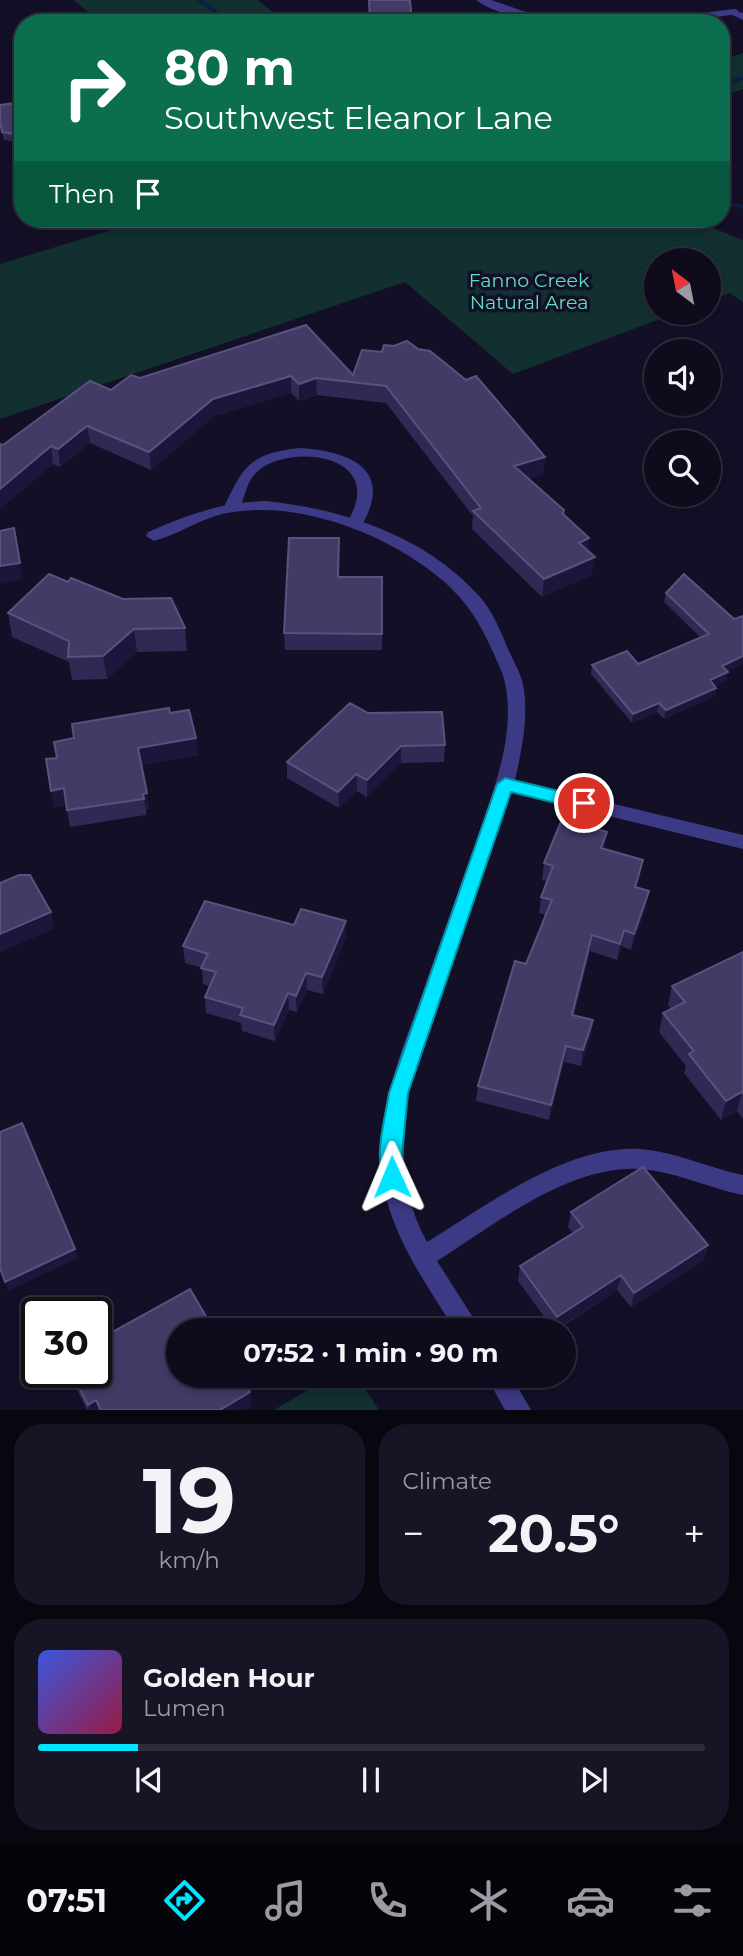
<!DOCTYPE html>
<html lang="en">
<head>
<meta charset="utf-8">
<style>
  :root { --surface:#0e0b1c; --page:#171425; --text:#f1f3f6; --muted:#9b9ba3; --line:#2e2b3b; --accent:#00e5ff }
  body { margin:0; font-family:Montserrat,sans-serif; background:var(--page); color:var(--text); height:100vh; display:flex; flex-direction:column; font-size:26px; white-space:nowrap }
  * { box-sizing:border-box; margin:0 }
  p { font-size:23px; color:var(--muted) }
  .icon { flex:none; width:38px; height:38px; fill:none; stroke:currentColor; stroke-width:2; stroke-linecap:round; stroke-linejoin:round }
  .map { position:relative; height:1410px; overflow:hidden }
  .panel { display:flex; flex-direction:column; gap:14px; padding:14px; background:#08060f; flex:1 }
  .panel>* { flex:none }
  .top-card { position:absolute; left:14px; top:14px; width:716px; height:214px; border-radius:28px; box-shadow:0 4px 10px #0003,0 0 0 2px var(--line); background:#0b6e4f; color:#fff; overflow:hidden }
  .needle { width:46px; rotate:328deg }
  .fabs { position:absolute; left:644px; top:248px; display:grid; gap:14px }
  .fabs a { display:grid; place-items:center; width:77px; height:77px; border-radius:50%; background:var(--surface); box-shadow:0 4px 10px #0003,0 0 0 2px var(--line); font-size:35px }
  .speed { position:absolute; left:21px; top:1297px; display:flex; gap:14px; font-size:35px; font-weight:700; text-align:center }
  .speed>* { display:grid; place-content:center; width:91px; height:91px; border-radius:50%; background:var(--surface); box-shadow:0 4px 10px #0003,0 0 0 2px var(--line); line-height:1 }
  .speed .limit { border:4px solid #111; border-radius:10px; background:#fff; color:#111 }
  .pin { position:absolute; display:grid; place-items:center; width:60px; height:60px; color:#fff; margin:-30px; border:4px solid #fff; border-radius:50%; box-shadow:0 2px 7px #0007 }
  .me { position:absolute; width:77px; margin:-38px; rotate:359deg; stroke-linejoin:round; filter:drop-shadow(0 0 5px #0008) }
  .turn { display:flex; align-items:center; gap:24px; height:147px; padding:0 35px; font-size:32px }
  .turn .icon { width:91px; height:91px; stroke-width:2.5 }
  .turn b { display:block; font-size:49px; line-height:60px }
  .then { display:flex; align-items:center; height:66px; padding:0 35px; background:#0003; gap:14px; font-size:26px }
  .big { font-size:52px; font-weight:700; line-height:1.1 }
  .panel .widget { flex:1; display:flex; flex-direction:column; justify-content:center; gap:10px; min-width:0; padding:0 24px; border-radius:28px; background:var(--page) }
  .panel .dial { align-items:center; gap:0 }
  .dial b { font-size:91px; line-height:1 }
  .song { display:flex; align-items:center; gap:21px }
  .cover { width:84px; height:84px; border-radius:10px; background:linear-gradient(135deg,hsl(230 70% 55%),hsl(340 70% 35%)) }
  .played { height:7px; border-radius:4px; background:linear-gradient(90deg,var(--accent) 15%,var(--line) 15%) }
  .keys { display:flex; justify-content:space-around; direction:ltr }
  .heat { display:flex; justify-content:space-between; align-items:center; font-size:38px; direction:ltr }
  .panel .tiles { flex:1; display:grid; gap:14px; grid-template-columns:1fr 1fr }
  .widget:last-child { grid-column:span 2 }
  .trip { position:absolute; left:166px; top:1318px; width:410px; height:70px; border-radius:35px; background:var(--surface); box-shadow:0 4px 10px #0003,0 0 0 2px var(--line); font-weight:700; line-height:70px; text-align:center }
  .tabs { display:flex; height:112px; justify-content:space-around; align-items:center; background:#06040b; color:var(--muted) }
  .tabs .icon { width:49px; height:49px }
  .tabs .active { color:var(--accent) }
  .tabs b { font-size:32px; color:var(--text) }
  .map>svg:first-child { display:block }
  .green { fill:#12302f }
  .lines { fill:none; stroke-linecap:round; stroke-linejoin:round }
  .stream { fill:#0a1f44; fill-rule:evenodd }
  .service { fill:#3d3a85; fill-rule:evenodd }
  .minor { fill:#3d3a85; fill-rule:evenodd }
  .wall { fill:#312854 }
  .shaded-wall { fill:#1d163a }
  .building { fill:#433a66; stroke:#5a527e; stroke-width:2 }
  .route { fill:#00e5ff; stroke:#0095a6; stroke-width:2 }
  .labels { text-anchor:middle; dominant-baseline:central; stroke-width:7; stroke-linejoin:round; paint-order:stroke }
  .far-park-label { font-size:19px; fill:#5fe0c0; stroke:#130f26 }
</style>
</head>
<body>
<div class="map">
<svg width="743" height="1410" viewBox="0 0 743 1410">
  <rect width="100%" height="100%" fill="#130f26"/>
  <path class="green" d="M74,0H258L286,23H100Z
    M743,53V89L721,97V60Z
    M147,219H691L743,240V302L730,293L709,301V261H656V313H676L513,374L405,282L0,419V264Z
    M332,1376H356L379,1410H274Z"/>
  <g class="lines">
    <path class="stream" d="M196,0H203L235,23H227Z
      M743,76V80L728,86L723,93L721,94C721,81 732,79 743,76Z
      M721,200L743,205V209L721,204Z"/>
    <path class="service" d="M476,0H491L523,11L582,23C551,23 501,19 476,0Z
      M734,9L738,10V14L673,23H639L644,20Z
      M299,448C351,451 396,470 360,528L354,529L346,524C391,454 289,442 257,472C246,481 245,499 238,511H226L224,507C244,465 250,454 299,448Z"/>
    <path class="minor" d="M730,10L743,13V20L730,14Z
      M265,501C344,509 426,536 480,597C493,612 501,632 508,649C513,660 520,672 523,684C529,716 522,749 515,780L743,835V849L511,792L409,1093C401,1147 400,1193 427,1242C486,1206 566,1145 639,1149C674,1151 709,1168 743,1175V1195C709,1188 674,1171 639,1169C569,1165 494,1225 437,1261L481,1330H455C421,1276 379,1219 381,1152C382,1098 402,1050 420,1000C439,946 458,891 478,836C494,788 516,735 505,683C503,672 497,662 493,652C475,612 459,591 424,566C370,527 288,499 222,514C198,520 177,535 154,541L146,536L148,532C190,514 219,503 265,501Z
      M486,1376H511L531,1410H505Z"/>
  </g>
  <path class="wall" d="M23,102V143L4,140L0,124Z
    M362,350L545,457L543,474L528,479L564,510V515L589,538L588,551L592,575L542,597L472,529L473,516L386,403L317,395L299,401L291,393L214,416L151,470L90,443L60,467L53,464L0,509V444L3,445L111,390L140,378L353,375Z
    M339,538V577H382V650H285L284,633Z
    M68,582L185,628L187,651L137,652L107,679L72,680L69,662L12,637L8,613Z
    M666,593L743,664L727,671L726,681L715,686L716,688L715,696L664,719L657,712L632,723L591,674L592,665L638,664L701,638L664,602Z
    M170,713L196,738L198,755L141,765L149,809L146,810V815L70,827L66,805L54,807L57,758L74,738Z
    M368,713L445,745L444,762L401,763L367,797L357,791L339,808L287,778V762Z
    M605,849L640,877L637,888L646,908L631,950L622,946L617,960L590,951L574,1016L593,1020L591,1036L581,1066L564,1062L549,1120L476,1101L478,1086L545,915L539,913L541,897L547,881L542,880L544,863Z
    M294,925L346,937L323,994L307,990L297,1012L289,1010L275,1041L242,1031L241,1023L206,1013L205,997L209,986L203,984L202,968L185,963L183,946Z
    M743,952V1119L737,1111L721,1120L684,1073L686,1066L659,1032L663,1013L671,1009L668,1005L672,986Z
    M571,1212L708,1245L704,1260L631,1307L617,1290L557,1330H554L518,1281L520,1266L573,1233L568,1227Z
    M68,1372H96L250,1392L251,1406L244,1410H87Z"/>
  <path class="shaded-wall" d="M291,376V393L214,416L151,470L149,452L213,399Z
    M316,378L317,395L299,401V384Z
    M87,426L90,443L60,467L58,449Z
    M51,446L53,464L0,509V489Z
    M545,457L543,474L512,483L514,466Z
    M14,528L23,579L0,583V566Z
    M589,538L587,555L579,543Z
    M595,557L592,575L542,597L544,579Z
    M134,629L137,652L107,679L103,656Z
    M743,656V664L720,674L722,666Z
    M728,672L726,681L708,689L710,680Z
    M716,688L715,696L664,719L666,710Z
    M659,703L657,712L632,723L633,714Z
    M196,738L198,755L140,765L138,748Z
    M401,746V763L367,797V780Z
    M356,774L357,791L339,808L338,792Z
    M64,788L67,805L54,807L51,791Z
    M147,793L149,809L146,810L143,794Z
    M607,832L605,848L599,865L601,848Z
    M643,860L640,877L632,904L635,887Z
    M649,891L646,908L631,950L634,934Z
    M51,912L54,929L0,952V934Z
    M346,921V937L323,994L322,977Z
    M624,930L622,946L617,960L620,944Z
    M592,935L590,951L570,1031L572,1015Z
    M306,973L307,990L297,1012L296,996Z
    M288,993L289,1010L275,1041L274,1025Z
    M593,1020L591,1036L581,1066L583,1050Z
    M566,1046L564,1062L549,1120L551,1105Z
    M742,1092L737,1111L721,1120L726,1101Z
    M708,1245L704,1260L631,1307L634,1293Z
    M75,1249L78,1258L8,1291L5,1282Z
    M621,1275L617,1290L555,1330L557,1317Z
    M250,1392L251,1406L244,1410H220Z
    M96,1400L98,1410H89L88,1405Z"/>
  <path class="building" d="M369,0H410L412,23H370Z
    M23,102V135L2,132L0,122V105Z
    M306,325L353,375L362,350L382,352L384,345L394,346L407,341L418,349L430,351L466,380L476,376L545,457L514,466L564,510L563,514L589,538L579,543L595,557L544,579L473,511L481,508L386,386L316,378L299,384L291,376L213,399L149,452L87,426L58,449L51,446L0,489V444L3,445L90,381L111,390L131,375L140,378Z
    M14,528L20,563L0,566V531Z
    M289,538H339L338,577H382V634L284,633Z
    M49,574L68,582L71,578L123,599L171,598L185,628L134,629L103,656L68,657L69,641L8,613Z
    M684,574L734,619L743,616V656L722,666L728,672L710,680L716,688L666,710L659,703L633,714L592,665L627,651L638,664L709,634L666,593Z
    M350,703L368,713L442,712L445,745L401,746L367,780L356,774L338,792L287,762Z
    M169,708L170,713L189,710L196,738L138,748L147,793L143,794L144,799L67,810L64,788L51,791L46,759L57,758L54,742L74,738L72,724Z
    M562,819L607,832L601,848L643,860L635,887L649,891L634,934L624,930L620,944L592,935L572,1015L593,1020L583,1050L566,1046L551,1105L478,1086L515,961L526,964L552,900L541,897L553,866L544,863Z
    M19,875H30L51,912L0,934V883Z
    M205,901L294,925L301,909L346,921L322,977L306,973L296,996L288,993L274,1025L240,1015L243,1008L205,997L216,972L201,968L208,954L183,946Z
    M743,952V1094L742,1092L726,1101L689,1054L694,1051L663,1013L685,1002L672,986Z
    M22,1123L75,1249L5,1282L0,1268V1132Z
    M643,1167L708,1245L634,1293L621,1275L557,1317L520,1266L583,1227L571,1212Z
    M190,1289L214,1330H178V1376H240L250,1392L220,1410H101L96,1400L88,1405L71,1372H96V1341Z"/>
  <path class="route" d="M505,778L584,797L593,803L584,810L511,792L408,1093L399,1184L392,1187L385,1184C373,1158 385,1119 389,1093L497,784Z"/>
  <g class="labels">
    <g class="far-park-label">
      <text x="529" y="280">Fanno Creek<tspan x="529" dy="22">Natural Area</tspan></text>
    </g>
  </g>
</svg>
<div class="fabs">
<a><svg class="needle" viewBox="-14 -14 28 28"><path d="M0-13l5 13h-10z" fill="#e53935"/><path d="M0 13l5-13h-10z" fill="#9b9ba3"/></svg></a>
<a><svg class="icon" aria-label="sound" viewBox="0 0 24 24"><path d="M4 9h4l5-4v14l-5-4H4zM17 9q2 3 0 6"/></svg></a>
<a><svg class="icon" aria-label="search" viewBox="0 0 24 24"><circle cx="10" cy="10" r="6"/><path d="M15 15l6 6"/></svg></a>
</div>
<div class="speed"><div class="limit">30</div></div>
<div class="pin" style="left:584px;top:803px;background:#d93025"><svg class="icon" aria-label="arrive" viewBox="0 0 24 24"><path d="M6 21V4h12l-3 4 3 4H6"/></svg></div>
<svg class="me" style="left:392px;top:1177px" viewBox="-20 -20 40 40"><path d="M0-17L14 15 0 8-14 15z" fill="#00e5ff" stroke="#fff" stroke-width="4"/></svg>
<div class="trip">07:52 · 1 min · 90 m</div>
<div class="top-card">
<div class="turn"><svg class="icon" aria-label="right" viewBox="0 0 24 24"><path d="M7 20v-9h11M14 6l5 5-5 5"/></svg><div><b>80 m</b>Southwest Eleanor Lane</div></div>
<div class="then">Then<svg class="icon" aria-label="arrive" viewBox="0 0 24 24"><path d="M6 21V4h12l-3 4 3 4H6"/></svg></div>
</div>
</div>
<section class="panel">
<div class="tiles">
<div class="widget dial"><b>19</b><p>km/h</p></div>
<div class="widget"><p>Climate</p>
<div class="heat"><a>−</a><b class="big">20.5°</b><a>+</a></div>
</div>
<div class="widget">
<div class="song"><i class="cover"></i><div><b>Golden Hour</b><p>Lumen</p></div></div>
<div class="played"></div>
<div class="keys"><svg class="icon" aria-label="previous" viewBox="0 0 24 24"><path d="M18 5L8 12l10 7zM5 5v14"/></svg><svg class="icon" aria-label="pause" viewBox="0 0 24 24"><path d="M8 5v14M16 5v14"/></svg><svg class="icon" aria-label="next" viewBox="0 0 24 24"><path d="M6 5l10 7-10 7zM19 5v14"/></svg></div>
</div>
</div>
</section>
<nav class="tabs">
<b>07:51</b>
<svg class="icon active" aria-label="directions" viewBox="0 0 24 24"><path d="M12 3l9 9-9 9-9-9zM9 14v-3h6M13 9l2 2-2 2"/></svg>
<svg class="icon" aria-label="music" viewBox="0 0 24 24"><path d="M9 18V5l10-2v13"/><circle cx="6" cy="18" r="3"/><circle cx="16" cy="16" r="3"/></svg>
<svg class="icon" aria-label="phone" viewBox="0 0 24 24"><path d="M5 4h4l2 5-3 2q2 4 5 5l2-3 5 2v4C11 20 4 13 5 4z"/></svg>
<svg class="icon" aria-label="climate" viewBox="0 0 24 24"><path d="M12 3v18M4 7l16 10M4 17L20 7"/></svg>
<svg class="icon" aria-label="car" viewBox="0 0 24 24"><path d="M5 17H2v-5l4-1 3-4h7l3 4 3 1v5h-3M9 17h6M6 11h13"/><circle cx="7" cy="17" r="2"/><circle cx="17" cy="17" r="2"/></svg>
<svg class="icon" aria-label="filters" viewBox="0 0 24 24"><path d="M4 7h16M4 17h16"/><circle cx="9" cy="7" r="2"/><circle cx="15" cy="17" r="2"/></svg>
</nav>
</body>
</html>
